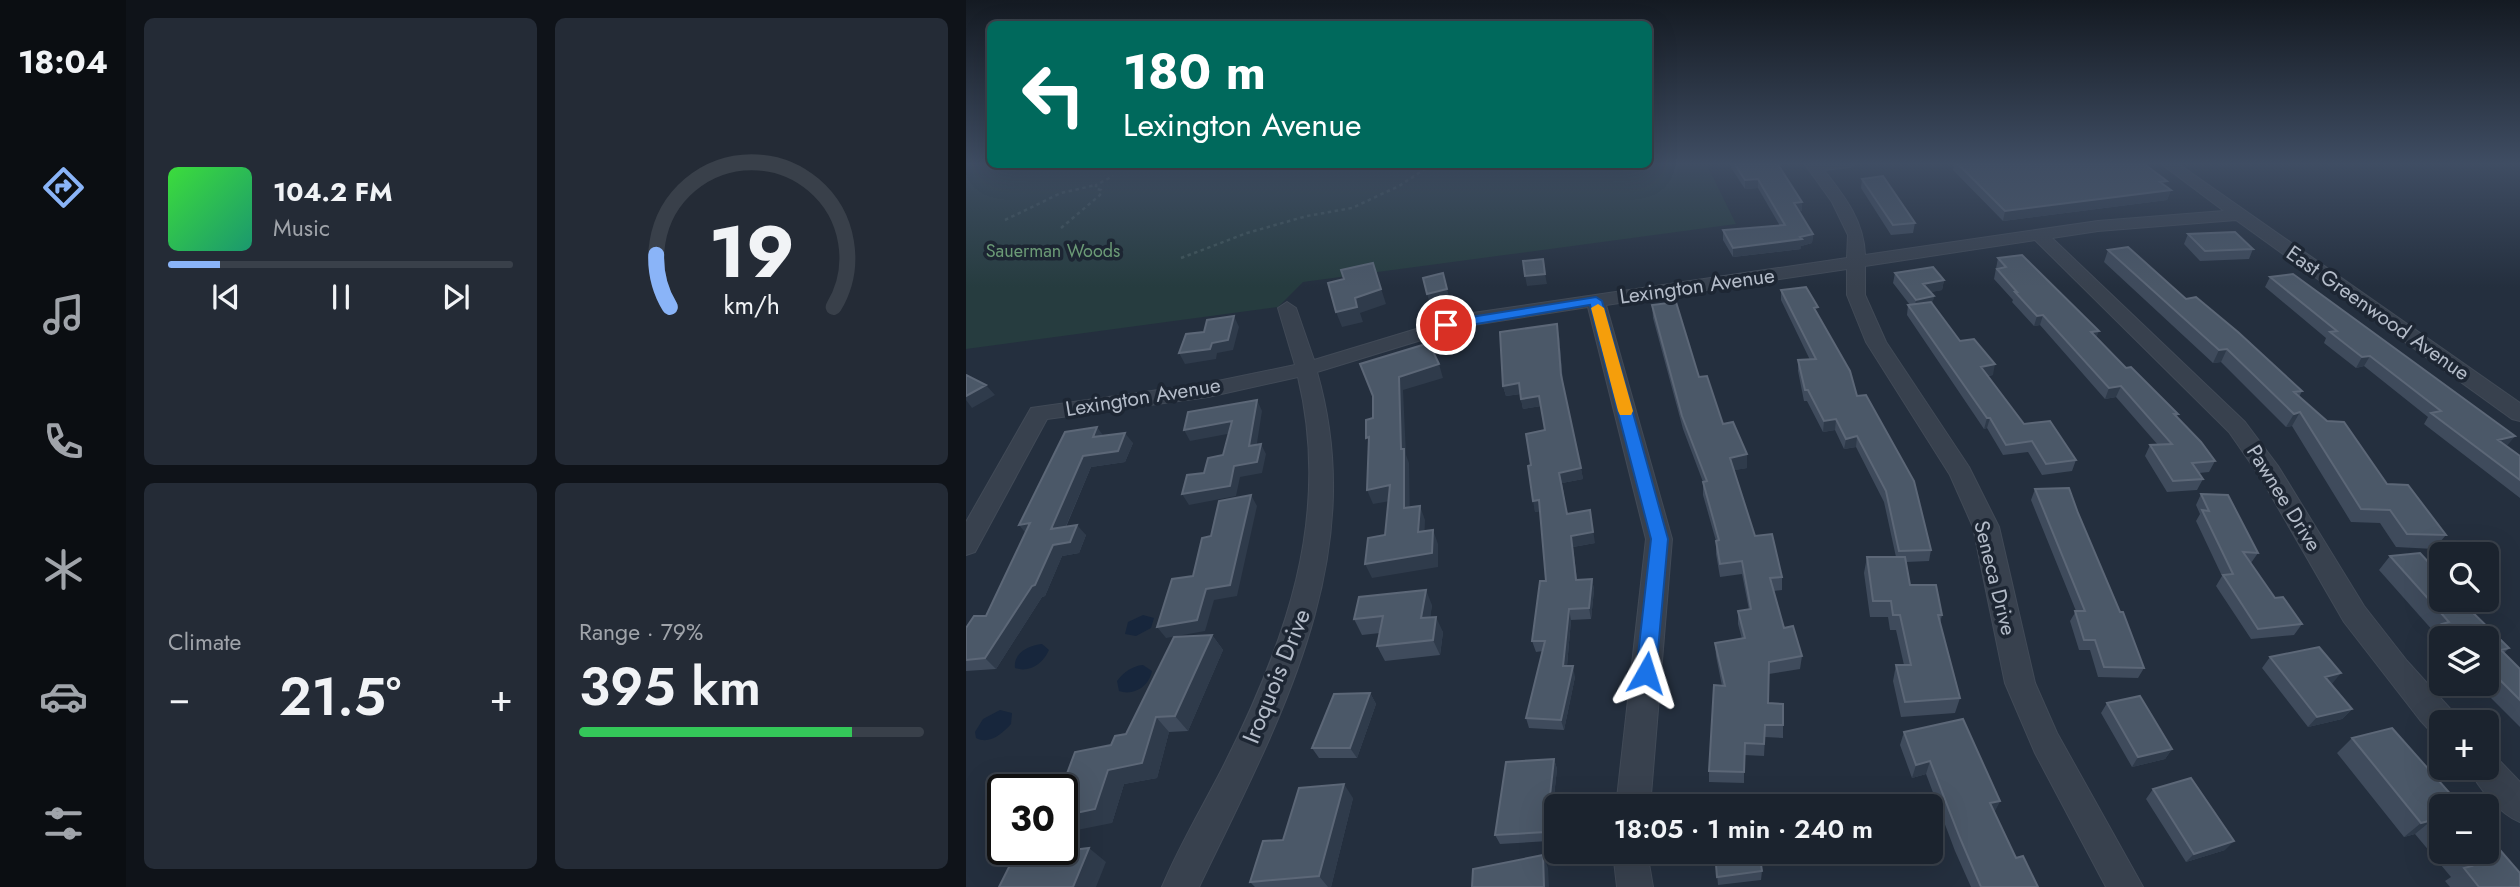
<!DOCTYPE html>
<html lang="en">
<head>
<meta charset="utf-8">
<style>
  :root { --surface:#1b232e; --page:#242b36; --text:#f1f3f6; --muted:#a0a4aa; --line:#39404a; --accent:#8ab4f8 }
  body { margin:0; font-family:Jost,sans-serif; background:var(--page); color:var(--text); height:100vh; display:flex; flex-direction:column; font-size:26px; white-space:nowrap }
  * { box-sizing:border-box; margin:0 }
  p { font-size:23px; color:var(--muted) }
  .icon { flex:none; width:38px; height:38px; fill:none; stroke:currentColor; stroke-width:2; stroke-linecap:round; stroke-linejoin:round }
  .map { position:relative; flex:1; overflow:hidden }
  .drawer { display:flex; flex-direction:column; gap:18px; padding:18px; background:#0f1319; width:840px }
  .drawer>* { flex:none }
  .top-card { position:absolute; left:21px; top:21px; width:665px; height:147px; border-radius:10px; box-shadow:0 7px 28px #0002,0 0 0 2px var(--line); background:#00695c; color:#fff; overflow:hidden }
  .controls { position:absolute; left:1463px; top:542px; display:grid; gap:14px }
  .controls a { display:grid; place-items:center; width:70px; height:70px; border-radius:10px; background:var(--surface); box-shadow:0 7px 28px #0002,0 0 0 2px var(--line); font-size:35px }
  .speed { position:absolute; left:21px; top:774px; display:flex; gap:14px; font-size:35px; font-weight:700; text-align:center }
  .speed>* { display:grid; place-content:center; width:91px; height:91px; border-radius:50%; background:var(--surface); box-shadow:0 7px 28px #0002,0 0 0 2px var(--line); line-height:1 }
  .speed .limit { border:4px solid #111; border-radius:10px; background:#fff; color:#111 }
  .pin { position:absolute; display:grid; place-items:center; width:60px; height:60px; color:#fff; margin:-30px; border:4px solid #fff; border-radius:50%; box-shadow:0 2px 7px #0007 }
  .me { position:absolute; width:77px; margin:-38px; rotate:6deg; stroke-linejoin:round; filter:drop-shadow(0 0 5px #0008) }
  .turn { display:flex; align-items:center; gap:24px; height:147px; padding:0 21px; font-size:32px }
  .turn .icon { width:91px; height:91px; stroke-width:2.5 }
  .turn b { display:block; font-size:49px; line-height:60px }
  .big { font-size:52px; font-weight:600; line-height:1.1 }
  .drawer .card { flex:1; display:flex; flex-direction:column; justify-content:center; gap:10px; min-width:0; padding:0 24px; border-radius:10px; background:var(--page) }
  .drawer .dial { align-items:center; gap:0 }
  .dial svg { height:182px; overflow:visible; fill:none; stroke:var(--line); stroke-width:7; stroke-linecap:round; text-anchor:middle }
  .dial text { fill:var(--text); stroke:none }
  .song { display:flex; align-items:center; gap:21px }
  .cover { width:84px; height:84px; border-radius:10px; background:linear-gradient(135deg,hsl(120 70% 55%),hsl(160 70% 35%)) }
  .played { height:7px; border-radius:4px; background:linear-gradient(90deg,var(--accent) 15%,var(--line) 15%) }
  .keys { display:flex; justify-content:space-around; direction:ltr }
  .heat { display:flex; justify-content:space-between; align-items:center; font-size:38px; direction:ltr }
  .charge { height:10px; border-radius:5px; background:linear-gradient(90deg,#34c759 79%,var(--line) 0) }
  .drawer .tiles { flex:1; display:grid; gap:18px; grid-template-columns:repeat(2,1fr) }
  .trip { position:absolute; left:578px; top:794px; width:399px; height:70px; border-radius:10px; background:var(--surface); box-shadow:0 7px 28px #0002,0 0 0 2px var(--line); font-weight:600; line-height:70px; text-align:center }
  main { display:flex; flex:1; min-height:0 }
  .menu { display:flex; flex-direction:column; width:126px; justify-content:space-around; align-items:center; background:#0b0e12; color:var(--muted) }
  .menu .icon { width:49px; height:49px }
  .menu .active { color:var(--accent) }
  .menu b { font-size:32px; color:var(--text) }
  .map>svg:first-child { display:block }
  .green { fill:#263c3f }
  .water { fill:#17263c }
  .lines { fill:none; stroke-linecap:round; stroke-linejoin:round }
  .minor-casing { stroke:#414a57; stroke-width:2 }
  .path { stroke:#3f5557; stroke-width:2.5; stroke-dasharray:3.5 3.5; stroke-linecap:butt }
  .minor { fill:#38414e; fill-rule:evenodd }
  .wall { fill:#3f4b5c }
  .shaded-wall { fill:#2f3b4b }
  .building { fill:#4b5868; stroke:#5c6777; stroke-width:2 }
  .route { fill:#1a73e8; stroke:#114b97; stroke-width:2 }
  .slow { fill:#f59e0b }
  .labels { text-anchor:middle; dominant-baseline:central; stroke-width:7; stroke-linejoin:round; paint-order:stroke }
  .far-park-label { font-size:18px; fill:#6b9a76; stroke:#1d2633 }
  .street-label { font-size:21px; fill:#b4bcc9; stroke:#1d2633 }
  .near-street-label { font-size:24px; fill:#b4bcc9; stroke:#1d2633 }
</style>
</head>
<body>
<main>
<nav class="menu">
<b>18:04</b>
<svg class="icon active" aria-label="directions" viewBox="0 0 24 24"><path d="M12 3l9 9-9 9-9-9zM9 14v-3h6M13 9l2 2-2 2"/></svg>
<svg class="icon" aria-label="music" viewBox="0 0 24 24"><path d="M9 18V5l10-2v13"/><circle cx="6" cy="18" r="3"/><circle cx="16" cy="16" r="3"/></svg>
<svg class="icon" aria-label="phone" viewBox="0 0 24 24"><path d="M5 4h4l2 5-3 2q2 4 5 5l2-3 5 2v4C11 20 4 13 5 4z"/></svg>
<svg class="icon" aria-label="climate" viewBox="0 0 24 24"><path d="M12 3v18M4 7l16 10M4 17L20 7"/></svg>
<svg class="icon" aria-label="car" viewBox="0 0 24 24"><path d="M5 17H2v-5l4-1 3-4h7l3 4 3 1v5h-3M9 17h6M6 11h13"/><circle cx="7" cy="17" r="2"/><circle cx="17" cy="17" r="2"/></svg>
<svg class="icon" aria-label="filters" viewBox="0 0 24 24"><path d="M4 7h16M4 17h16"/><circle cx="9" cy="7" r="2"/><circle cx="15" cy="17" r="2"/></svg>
</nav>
<section class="drawer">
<div class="tiles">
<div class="card">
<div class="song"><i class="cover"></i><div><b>104.2 FM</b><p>Music</p></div></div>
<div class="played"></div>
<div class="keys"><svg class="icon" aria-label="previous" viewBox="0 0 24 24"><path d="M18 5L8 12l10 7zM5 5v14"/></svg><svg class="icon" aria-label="pause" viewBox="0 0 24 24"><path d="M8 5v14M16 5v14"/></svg><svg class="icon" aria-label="next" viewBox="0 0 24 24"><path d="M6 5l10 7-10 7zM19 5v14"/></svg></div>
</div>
<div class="card dial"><svg viewBox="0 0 100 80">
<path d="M14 69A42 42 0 1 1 86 69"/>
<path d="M14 69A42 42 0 0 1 8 46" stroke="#8ab4f8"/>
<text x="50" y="56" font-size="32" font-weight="700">19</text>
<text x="50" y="72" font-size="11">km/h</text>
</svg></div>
<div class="card"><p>Climate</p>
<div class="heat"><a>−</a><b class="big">21.5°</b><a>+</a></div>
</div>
<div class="card"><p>Range · 79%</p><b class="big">395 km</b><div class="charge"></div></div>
</div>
</section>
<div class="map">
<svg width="1554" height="887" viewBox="0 0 1554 887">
  <rect width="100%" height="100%" fill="#242f3e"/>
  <path class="green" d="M0,163H740L770,224L337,282L312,307L0,349Z"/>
  <path class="water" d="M177,615L188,618L185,628L170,636L159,634L162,622Z
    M76,644L83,650C77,664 63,673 49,668C47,653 63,645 76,644Z
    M177,665L186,671C183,687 167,696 153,691L151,681C158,672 166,666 177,665Z
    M34,710L46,713L45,724C36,734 23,745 10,738L9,732L17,719Z"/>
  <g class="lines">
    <g class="minor-casing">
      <path id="minor" d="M838,163H891L884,167L858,170C879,197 898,221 899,255L1132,221L1258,211L1194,163H1211L1554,403V421L1546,419L1270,220L1132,231L1086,238L1279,422L1312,466L1398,606L1441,661L1488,713L1492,723H1475V736L1466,733L1454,720L1378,622L1295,478L1263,432L1069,240L899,266V295L920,342L1003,467L1033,527L1069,683L1091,733L1177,887H1140L1069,753L1039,683L1007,527L984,475L900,342L881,295V269L640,305L706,539L684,807H650L680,539L622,307L501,326L351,372C405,560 312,722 233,887H196C213,846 236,808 256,769C319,644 366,518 332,377L242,397L81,419L9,552L0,555V522L65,408L242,383L329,365L312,308L321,302L330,308L348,360L500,314L881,258L882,235L866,202Z
        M1521,753L1530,757L1554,782V822C1534,814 1512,788 1503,768H1521Z
        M647,852H681L687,887H651Z"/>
    </g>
    <path class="path" d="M39,220L95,193L130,185
      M95,228L134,195L135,190L130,189V185L147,176
      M215,258L281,233L341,216L386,208L433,186L459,169L460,164"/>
    <use href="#minor" class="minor"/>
  </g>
  <path class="wall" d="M762,163H811L836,211H833L847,234L846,243L835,246V249L767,257L757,240V230L814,226L792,188L779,189Z
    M988,163H1177L1199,186L1205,190L1201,200L1037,221L987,170Z
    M896,179L949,223L947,233L925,235L895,188Z
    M1222,234L1287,249L1283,259L1234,261L1218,244Z
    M1142,250L1220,299L1336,391L1333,397L1421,484L1480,535L1468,549L1430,547L1414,523L1385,522L1326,426L1320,427L1255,362L1247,363L1138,262Z
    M1032,258L1130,337L1160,368L1212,414L1211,417L1249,461L1243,472L1233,473L1237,479L1231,490L1201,492L1179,456L1184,445H1192L1150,397L1139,399L1074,325L1068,326L1046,302L1047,300L1028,279Z
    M929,273L978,280L976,290L964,292L968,296L966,304L994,341L1027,375L1022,376L1058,424L1110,460L1106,471L1076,475L1062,452L1037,455L1021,428L1018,429L941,315L942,305H944L927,283Z
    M1304,277L1549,436L1540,446L1554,456V498L1458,424L1462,417L1398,366L1390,368L1358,343L1360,338L1299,287Z
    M815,290L851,314L965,550L963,561L940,562L944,585L976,615L974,623L994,698L989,713L935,717L927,681L930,665H938L930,630H924L922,617H904L898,573L901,557H930L918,502L890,447L878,449L869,430L857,432L841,401H838L832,371V360H844L815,300Z
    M686,305L733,377L757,424L781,454V468L768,470L789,536L816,577V590L807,591L818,628L836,656L834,669L803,674L802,703L817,725V738L799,737L798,756L778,755V783L743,782V771L756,686L750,656L749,643L776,639L772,624V611L783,610L776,574L754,577L750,554V541L737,495V482L717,429L687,318Z
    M593,335L597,383L617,479L596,483L601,514L629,543L607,547L611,580L626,579L628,590L625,619L605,620L601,666L609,677L598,730L563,728L560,718L577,651L570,652L566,641L580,581L574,511L569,512L565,465L579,430L575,406L557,409L554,394L540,396L537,386Z
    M137,436L167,443L159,462L125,467L100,527L120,535L113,553L96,556L79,596L76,597L30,669L0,671V628L20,616Z
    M1069,489L1112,513L1178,668L1172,678L1132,677L1124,650H1113L1104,621L1110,611L1065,500Z
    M1235,494L1292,553L1285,563L1309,598L1336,624L1328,635L1285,639L1250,586L1256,576L1230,521L1234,514L1230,505Z
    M1424,556L1475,600L1543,648L1538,653L1554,669V727L1511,684H1521V639H1475V648L1464,637L1468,632L1413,570Z
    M466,605L464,617L477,632L474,655L419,661L411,646L414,633L396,635L388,619Z
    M246,635L257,650L222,731L203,732L191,778L158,784L146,823L96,787L160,734Z
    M1304,657L1366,684H1365L1386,709L1376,719L1342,727L1296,668Z
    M404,693L410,704L391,758H353L346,748Z
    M1141,703L1206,749L1199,759L1166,767L1135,713Z
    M938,732L1034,801L1028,812L1050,858L1072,887H1005L989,851L960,774L946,778L934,745Z
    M1386,738L1475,807V852H1521L1554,887H1484L1479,881L1485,877L1449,834L1438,837L1371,753Z
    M588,759L591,769L583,841L534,844L529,835Z
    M1187,789L1259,850L1220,862L1180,799Z
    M387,798L365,887H289L284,882L317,840Z
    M749,852L796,871L795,880L752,885Z"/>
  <path class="shaded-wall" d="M1255,163H1273L1254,166Z
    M792,179V188L779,189V180Z
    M1205,190L1201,200L1037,221L1039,211Z
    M836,202V211L828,212V203Z
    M847,234L846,243L835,246V249L767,257V248Z
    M407,263L420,304L394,313L397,322L376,327L370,312L389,298Z
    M579,274L581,284L561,286L559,276Z
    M978,280L976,290L956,294L957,284Z
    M481,289L484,300L464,304L461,294Z
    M968,296L966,307L948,310L950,300Z
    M1077,315L1074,325L1068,326L1071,316Z
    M268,316L273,327L267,350L251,353L250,359L219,364L213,353L246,343Z
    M591,324L593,335L597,385L595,375Z
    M1133,331L1129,341L1125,332Z
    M1261,349L1255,362L1247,363L1253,350Z
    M1404,356L1398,366L1390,368L1396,357Z
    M473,364L477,378L437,390L440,455L443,463L444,522L438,508L433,377Z
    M1029,364L1027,375L1012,377L1015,367Z
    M553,383L555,394L540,396L537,386Z
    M20,385L29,395L6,408L0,400V396Z
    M1155,386L1150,397L1139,399L1143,388Z
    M573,396L575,406L557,409L555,399Z
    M291,400L296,411L289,456L283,446Z
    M1334,412L1326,426L1320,427L1328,414Z
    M1021,418H1024L1021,428L1018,429Z
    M870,419L869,430L857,432L858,421Z
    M266,421L272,432L224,441L218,430Z
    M131,427L139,438L127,437Z
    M159,433L167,443L159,462L125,467L94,540L85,529L117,456Z
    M891,436L890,447L878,449L880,439Z
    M1549,436L1540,447L1532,440Z
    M295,444L300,454L296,473L274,477L270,496L223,505L216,494L268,466Z
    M781,454V468L764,471V458Z
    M615,468L617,479L596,483L593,473Z
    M424,485L430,500L407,504L401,490Z
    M285,495L291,506L271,596L248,600L239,631L200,638L191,627L240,589Z
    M573,500L575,511L569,512L567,501Z
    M454,506L459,520L458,546L452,532Z
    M624,510L629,543L607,547L612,590L605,536Z
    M64,523L62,536L53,525Z
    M111,525L120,535L113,553L96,556L79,596L76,597L30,669L19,658L66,586L87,545Z
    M467,530L472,544V567L406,578L399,564Z
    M626,579L628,590L625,619L623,608Z
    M460,590L466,605L462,634L455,618Z
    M603,609L605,620L600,676L597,666Z
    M470,617L477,632L474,655L467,640Z
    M246,635L257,650L222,731L209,716Z
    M607,666L609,677L598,730L595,720Z
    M1375,673L1366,684L1351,687L1359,677Z
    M404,693L410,704L391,758L384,748Z
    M1386,709L1376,719L1342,727L1351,717Z
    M190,717L203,732L191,778L158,784L146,823L96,833V816L142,770Z
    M1206,749L1199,759L1166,767L1172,757Z
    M588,759L591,769L583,841L580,832Z
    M964,761L960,774L946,778L950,765Z
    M378,784L387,798L365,887H362L353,876Z
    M1034,801L1028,813L1024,803Z
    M1466,820L1449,834L1438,837L1455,823Z
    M1268,841L1259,850L1220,862L1228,854Z
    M123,848L140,862L130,887H107Z
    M577,855L582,868L583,887H578Z"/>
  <path class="building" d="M768,163H811L836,202L828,203L847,234L834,237L836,239L767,248L757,230L819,225L792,179L779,180Z
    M991,163H1177L1201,181L1194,182L1205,190L1039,211Z
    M917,176L949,223L927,225L896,179Z
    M1269,232L1287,249L1239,251L1222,234Z
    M1162,247L1220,299L1230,297L1272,332L1336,391L1328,392L1361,421L1378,422L1421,484L1442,485L1480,535L1441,534L1424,510L1395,509L1334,412L1328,414L1261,349L1253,350L1142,250Z
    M1056,255L1133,331L1125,332L1160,368L1165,367L1212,414H1208L1235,442L1249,461L1226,463L1237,479L1207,481L1184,445L1206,444L1155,386L1143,388L1077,315L1071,316L1049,292H1051L1031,269L1040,267L1032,258Z
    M577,259L579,274L559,276L557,261Z
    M407,263L415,289L389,298L391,307L370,312L362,283L378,279L375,270Z
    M967,267L978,280L957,284L968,296L950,300L929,273Z
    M477,273L481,289L461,294L457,278Z
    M1327,274L1549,436L1532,440L1554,456V480L1465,413L1475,411L1404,356L1396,357L1364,332L1371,331L1304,277Z
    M840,287L852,307L848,308L884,371L891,396L900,395L948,481L965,550L933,551L920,491L891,436L880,439L870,419L858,421L842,390H839L832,360L850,359L815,290Z
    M710,302L733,377L741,376L757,424L767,422L781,454L764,458L789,536L806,534L816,577L804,578L818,628L827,626L836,656L803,662L802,703L817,704V725H799L798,744L779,743L778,772L743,771L748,685L759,686L749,643L779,638L772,611L785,609L776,561L754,564L750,541L753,540L737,482L741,481L716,416L686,305Z
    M965,302L994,341L1008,339L1029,364L1015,367L1058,424L1084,421L1110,460L1080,464L1066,441L1040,445L1024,418H1021L942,305Z
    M268,316L262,340L246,343L244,349L213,353L220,334L238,332L241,320Z
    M591,324L595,375L615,468L593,473L601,514L624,510L627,532L605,536L610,580L626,579L623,608L603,609L597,666H607L595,720L560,718L579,641H566L574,581H580L573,500L567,501L562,466L565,465L560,434L579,430L573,396L555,399L553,383L537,386L534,332Z
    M463,343L473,364L433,377L435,449H438V508L454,506L452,532L467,530L466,553L399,564L402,538L419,535L424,485L401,490L403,437L400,438V420L407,418V396L394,364Z
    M0,375L20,385L0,396Z
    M291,400L283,446L295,444L291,462L268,466L264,486L216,494L221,475L238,473L242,458L257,455L266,421L218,430L222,412Z
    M131,427L127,437L159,433L152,451L117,456L85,529L111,525L104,542L87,545L69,585L66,586L19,658L0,660V628L8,616H20L64,523L53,525L99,432Z
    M1103,488L1112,513L1154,612H1157L1178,668L1138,667L1129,640H1118L1109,611H1119L1069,489Z
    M1235,494L1262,495L1292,553L1277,552L1309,598L1317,597L1336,624L1292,629L1257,575L1267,574L1236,510L1243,511Z
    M285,495L264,585L240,589L231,620L191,627L206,579L227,576L236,538L245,536L253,501Z
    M1454,553L1475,576V600H1494L1543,648L1535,650L1554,669V700L1521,667V639H1492L1476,624L1483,622L1424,556Z
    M901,557H939L944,585H970L976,615H972L994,698L939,702L930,665H945L934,615H927L925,601H907Z
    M460,590L455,618L470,617L467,640L411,646L417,616L388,619L393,597Z
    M246,635L209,716L190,717L176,763L142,770L129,809L96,816V789H87L96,787L109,752L145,745L149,736L160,734L208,637Z
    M1353,647L1375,673L1359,677L1386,709L1351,717L1304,657Z
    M404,693L384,748H346L368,694Z
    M1174,696L1206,749L1172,757L1141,703Z
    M997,719L1034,801L1024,803L1050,858L1057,856L1072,887H1015L994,838L964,761L950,765L938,732Z
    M1426,728L1496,807H1475V830L1466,820L1455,823L1386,738Z
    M588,759L580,832L529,835L540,762Z
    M1225,778L1268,841L1228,854L1187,789Z
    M378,784L353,876L284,882L297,841L317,840L333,788Z
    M787,800L788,807H745V804Z
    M1521,835L1554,873V887H1513L1498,868L1506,866L1494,852H1521Z
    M123,848L107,887H33L48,857Z
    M749,852H793L796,871L751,877Z
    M577,855L578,887H506L507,869Z"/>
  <linearGradient id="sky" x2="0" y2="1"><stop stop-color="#141a22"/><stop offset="0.57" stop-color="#3f4d63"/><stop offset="1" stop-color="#3f4d63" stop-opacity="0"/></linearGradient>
  <rect width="1554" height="287" fill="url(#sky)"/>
  <path class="route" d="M630,297L636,301L702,539L690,673L687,679L680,682L673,679L670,673L685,539L624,305L480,329L473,325L480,321Z"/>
  <path class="slow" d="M632,304L638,308L667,411L665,415H654L652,411L625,308Z"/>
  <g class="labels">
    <g class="far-park-label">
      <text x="87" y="251">Sauerman Woods</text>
    </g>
    <g class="street-label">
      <text transform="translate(731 286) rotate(-8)">Lexington Avenue</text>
      <text transform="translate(1412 313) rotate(35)">East Greenwood Avenue</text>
      <text transform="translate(177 397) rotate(-9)">Lexington Avenue</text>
      <text transform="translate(1318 498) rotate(58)">Pawnee Drive</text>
      <text transform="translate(1029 578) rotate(76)">Seneca Drive</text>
    </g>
    <g class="near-street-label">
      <text transform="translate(310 676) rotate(-68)">Iroquois Drive</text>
    </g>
  </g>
</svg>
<div class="controls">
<a><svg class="icon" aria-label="search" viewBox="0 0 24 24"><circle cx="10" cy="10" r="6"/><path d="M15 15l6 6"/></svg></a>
<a><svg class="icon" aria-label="layers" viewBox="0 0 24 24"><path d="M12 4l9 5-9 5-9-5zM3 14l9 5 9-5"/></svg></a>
<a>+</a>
<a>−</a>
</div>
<div class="speed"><div class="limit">30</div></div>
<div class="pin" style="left:480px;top:325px;background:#d93025"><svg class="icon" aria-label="arrive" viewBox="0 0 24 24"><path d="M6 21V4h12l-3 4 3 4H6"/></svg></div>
<svg class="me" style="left:680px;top:673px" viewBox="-20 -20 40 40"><path d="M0-17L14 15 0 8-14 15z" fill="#1a73e8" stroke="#fff" stroke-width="4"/></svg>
<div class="trip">18:05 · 1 min · 240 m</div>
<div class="top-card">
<div class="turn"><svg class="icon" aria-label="left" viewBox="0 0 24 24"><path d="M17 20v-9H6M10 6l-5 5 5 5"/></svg><div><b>180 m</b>Lexington Avenue</div></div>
</div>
</div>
</main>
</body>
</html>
